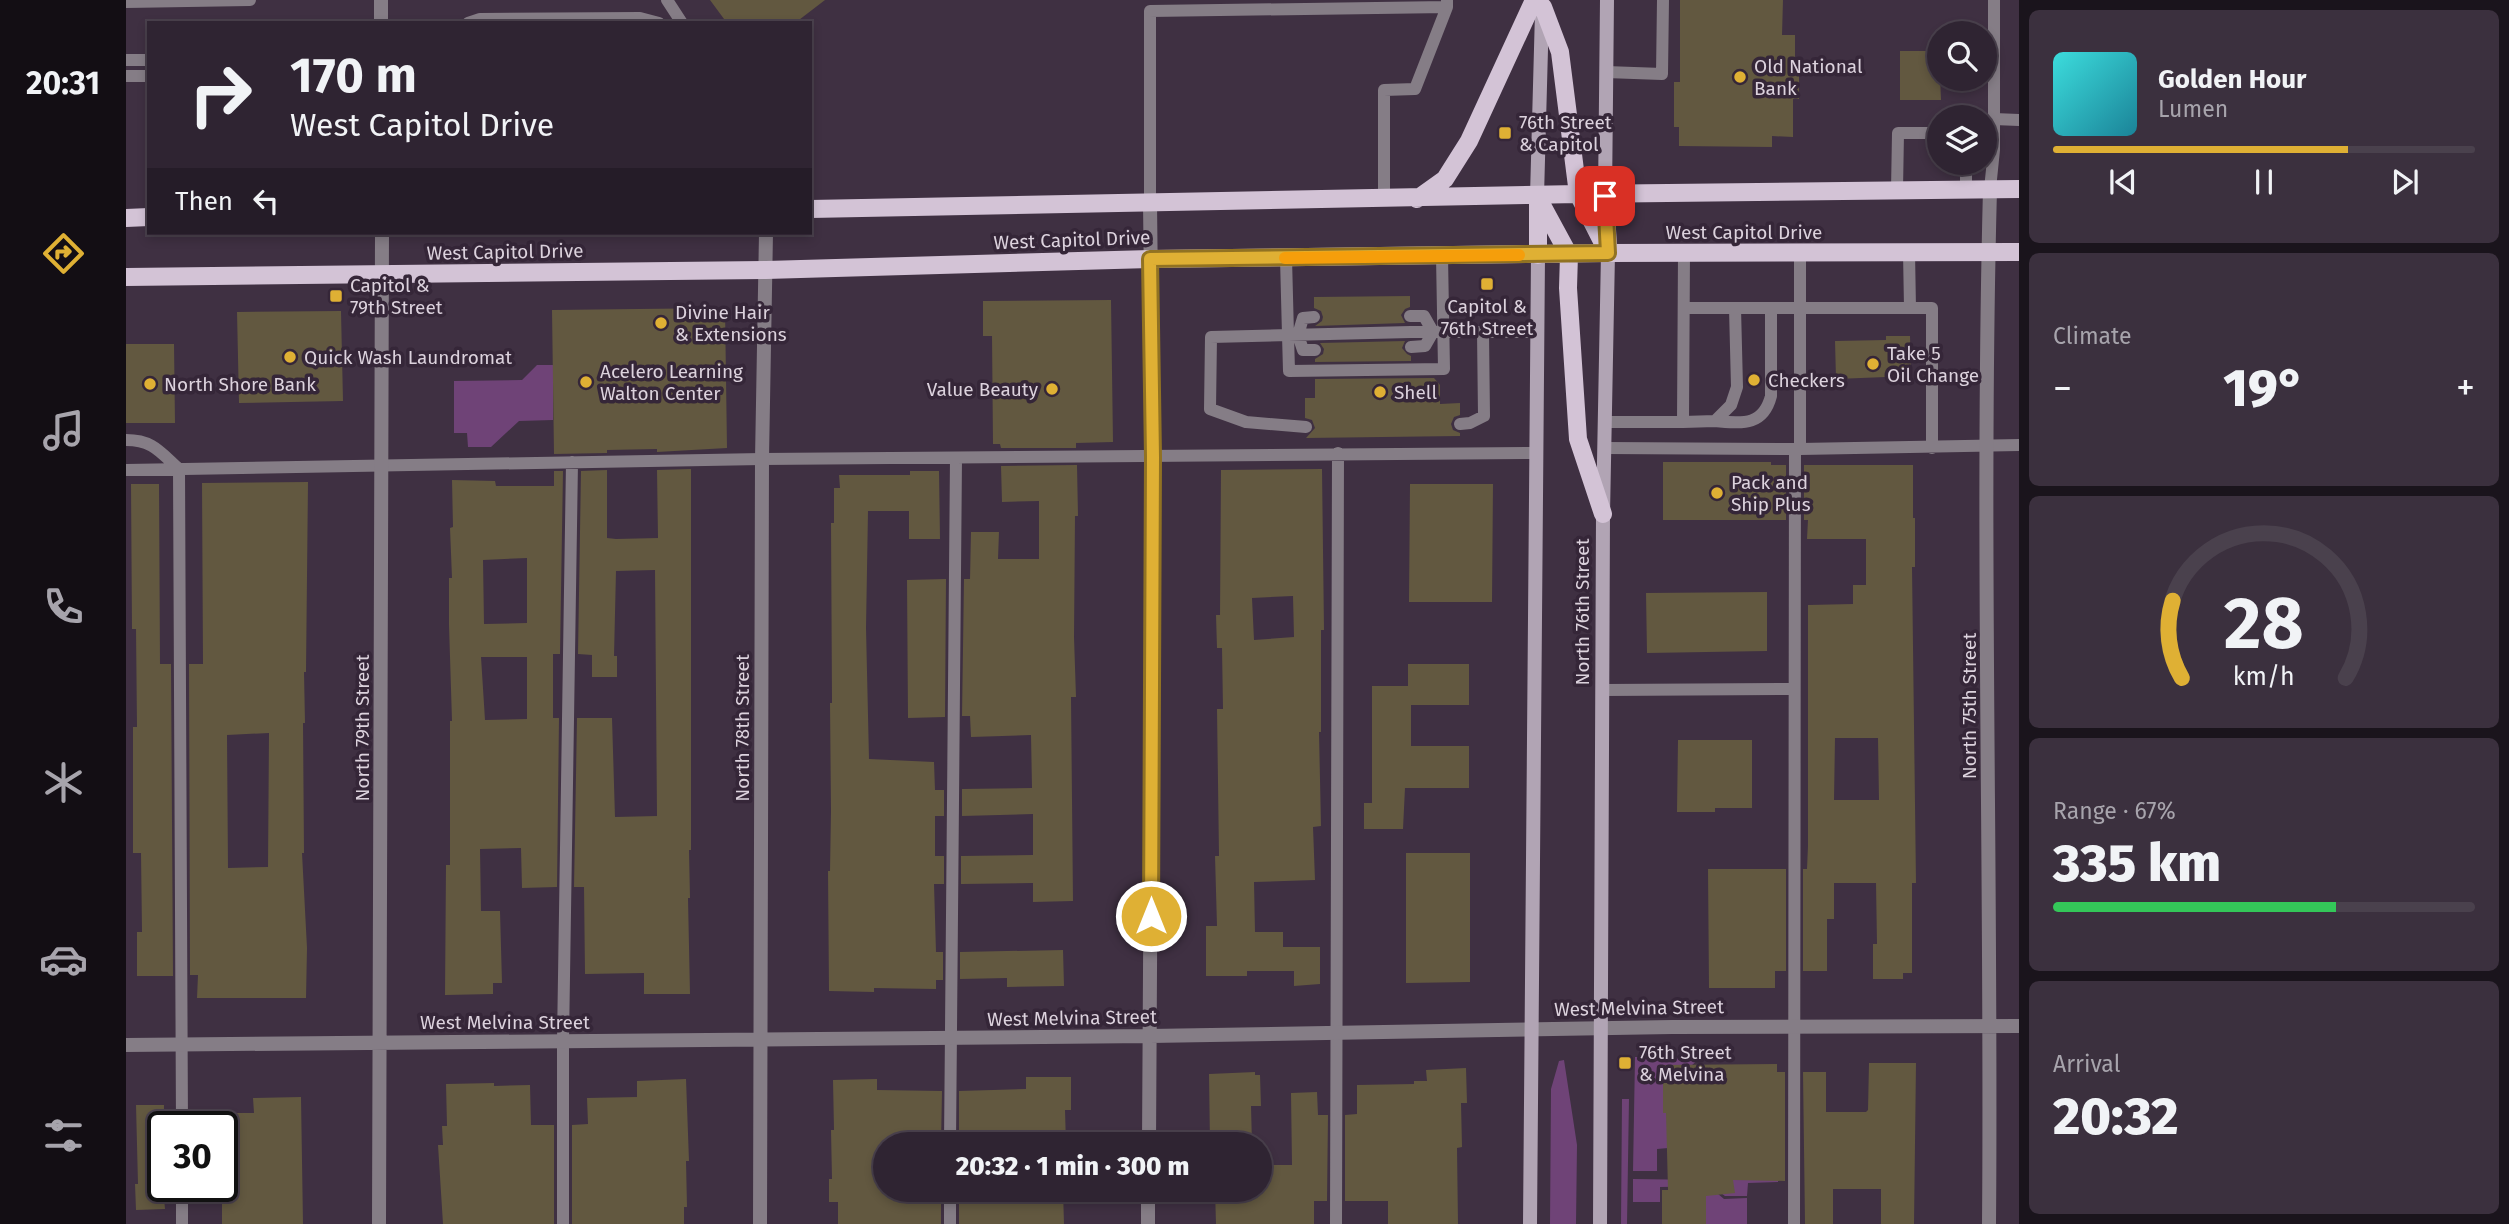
<!DOCTYPE html>
<html lang="en">
<head>
<meta charset="utf-8">
<style>
  :root { --surface:#2f2432; --page:#3b303e; --text:#f1f3f6; --muted:#a7a4ac; --line:#4a414d; --accent:#dfb034 }
  body { margin:0; font-family:"Fira Sans",sans-serif; background:var(--page); color:var(--text); height:100vh; display:flex; flex-direction:column; font-size:26px; white-space:nowrap }
  * { box-sizing:border-box; margin:0 }
  p { font-size:23px; color:var(--muted) }
  .icon { flex:none; width:38px; height:38px; fill:none; stroke:currentColor; stroke-width:2; stroke-linecap:round; stroke-linejoin:round }
  .map { position:relative; flex:1; overflow:hidden }
  .panel { display:flex; flex-direction:column; gap:10px; padding:10px; background:#1a141c; width:490px }
  .panel>* { flex:none }
  .hud { position:absolute; left:21px; top:21px; width:665px; height:214px; border-radius:0px; box-shadow:0 4px 10px #0003,0 0 0 2px var(--line); background:#2f2432; color:var(--text); overflow:hidden }
  .controls { position:absolute; left:1801px; top:21px; display:grid; gap:14px }
  .controls a { display:grid; place-items:center; width:70px; height:70px; border-radius:50%; background:var(--surface); box-shadow:0 4px 10px #0003,0 0 0 2px var(--line); font-size:35px }
  .speed { position:absolute; left:21px; top:1111px; display:flex; gap:14px; font-size:35px; font-weight:700; text-align:center }
  .speed>* { display:grid; place-content:center; width:91px; height:91px; border-radius:50%; background:var(--surface); box-shadow:0 4px 10px #0003,0 0 0 2px var(--line); line-height:1 }
  .speed .limit { border:4px solid #111; border-radius:10px; background:#fff; color:#111 }
  .pin { position:absolute; display:grid; place-items:center; width:60px; height:60px; color:#fff; margin:-30px; border-radius:14px; box-shadow:0 4px 10px #0006 }
  .me { position:absolute; width:77px; margin:-38px; rotate:0deg; stroke-linejoin:round; filter:drop-shadow(0 0 5px #0008) }
  .turn { display:flex; align-items:center; gap:24px; height:147px; padding:0 28px; font-size:32px }
  .turn .icon { width:91px; height:91px; stroke-width:2.5 }
  .turn b { display:block; font-size:49px; line-height:60px }
  .then { display:flex; align-items:center; height:66px; padding:0 28px; background:#0003; gap:14px; font-size:26px }
  .big { font-size:52px; font-weight:800; line-height:1.1 }
  .panel .tile { flex:1; display:flex; flex-direction:column; justify-content:center; gap:10px; min-width:0; padding:0 24px; border-radius:10px; background:var(--page) }
  .panel .dial { align-items:center; gap:0 }
  .dial svg { height:182px; overflow:visible; fill:none; stroke:var(--line); stroke-width:7; stroke-linecap:round; text-anchor:middle }
  .dial text { fill:var(--text); stroke:none }
  .song { display:flex; align-items:center; gap:21px }
  .cover { width:84px; height:84px; border-radius:10px; background:linear-gradient(135deg,hsl(180 70% 55%),hsl(190 70% 35%)) }
  .played { height:7px; border-radius:4px; background:linear-gradient(90deg,var(--accent) 70%,var(--line) 70%) }
  .keys { display:flex; justify-content:space-around; direction:ltr }
  .heat { display:flex; justify-content:space-between; align-items:center; font-size:38px; direction:ltr }
  .charge { height:10px; border-radius:5px; background:linear-gradient(90deg,#34c759 67%,var(--line) 0) }
  .trip { position:absolute; left:747px; top:1132px; width:399px; height:70px; border-radius:35px; background:var(--surface); box-shadow:0 4px 10px #0003,0 0 0 2px var(--line); font-weight:800; line-height:70px; text-align:center }
  main { display:flex; flex:1; min-height:0 }
  .menu { display:flex; flex-direction:column; width:126px; justify-content:space-around; align-items:center; background:#130e14; color:var(--muted) }
  .menu .icon { width:49px; height:49px }
  .menu .on { color:var(--accent) }
  .menu b { font-size:32px; color:var(--text) }
  .map>svg:first-child { display:block }
  .green { fill:#6f4377 }
  .building { fill:#625840; fill-rule:evenodd }
  .lines { fill:none; stroke-linecap:round; stroke-linejoin:round }
  .service { stroke:#857d86; stroke-width:12 }
  .minor { stroke:#857d86; stroke-width:14 }
  .secondary { stroke:#b1a4b4; stroke-width:14 }
  .primary { stroke:#d3c3d6; stroke-width:18 }
  .route-casing { stroke:#917222; stroke-width:18 }
  .route { stroke:#dfb034; stroke-width:12 }
  .slow { stroke:#f59e0b; stroke-width:12 }
  .poi-dot { fill:#dfb034; stroke:#352638; stroke-width:2.5 }
  .labels { text-anchor:middle; dominant-baseline:central; stroke-width:7; stroke-linejoin:round; paint-order:stroke }
  .poi-label { font-size:19px; fill:#dcd2dd; stroke:#352638; text-anchor:start }
  .street-label { font-size:19px; fill:#dcd2dd; stroke:#352638 }
</style>
</head>
<body>
<main>
<nav class="menu">
<b>20:31</b>
<svg class="icon on" aria-label="directions" viewBox="0 0 24 24"><path d="M12 3l9 9-9 9-9-9zM9 14v-3h6M13 9l2 2-2 2"/></svg>
<svg class="icon" aria-label="music" viewBox="0 0 24 24"><path d="M9 18V5l10-2v13"/><circle cx="6" cy="18" r="3"/><circle cx="16" cy="16" r="3"/></svg>
<svg class="icon" aria-label="phone" viewBox="0 0 24 24"><path d="M5 4h4l2 5-3 2q2 4 5 5l2-3 5 2v4C11 20 4 13 5 4z"/></svg>
<svg class="icon" aria-label="climate" viewBox="0 0 24 24"><path d="M12 3v18M4 7l16 10M4 17L20 7"/></svg>
<svg class="icon" aria-label="car" viewBox="0 0 24 24"><path d="M5 17H2v-5l4-1 3-4h7l3 4 3 1v5h-3M9 17h6M6 11h13"/><circle cx="7" cy="17" r="2"/><circle cx="17" cy="17" r="2"/></svg>
<svg class="icon" aria-label="filters" viewBox="0 0 24 24"><path d="M4 7h16M4 17h16"/><circle cx="9" cy="7" r="2"/><circle cx="15" cy="17" r="2"/></svg>
</nav>
<div class="map">
<svg width="1893" height="1224" viewBox="0 0 1893 1224">
  <rect width="100%" height="100%" fill="#3f3042"/>
  <path class="green" d="M411,365H427V420L393,421L365,447H342L341,433H328V381L396,380Z
    M1509,1057H1572V1060L1566,1065H1537V1113H1577L1542,1148L1531,1149V1171H1507Z
    M1438,1060L1451,1145L1450,1224H1424L1425,1089L1433,1061Z
    M1496,1099H1503L1501,1224H1495Z
    M1652,1161V1182L1622,1183L1621,1196H1599L1585,1186L1534,1187V1202H1507V1179L1578,1180Z
    M1579,1188H1585L1598,1199L1621,1198V1224H1580Z"/>
  <path class="building" d="M584,0H699L669,23H601Z
    M1554,0H1657L1656,35H1669V72H1673V99H1667V137L1646,136V147L1553,146V127H1548V82H1554Z
    M1774,51H1813L1815,100H1774Z
    M1284,296V307L1279,309L1275,315L1279,323L1189,326L1196,321L1197,317L1195,311L1188,308V297Z
    M985,300L987,442L950,443V448H875L874,444H867L866,336H857V301Z
    M599,308L601,448L531,452V449L481,450V453L428,454L426,310Z
    M215,311L217,401L113,403L111,312Z
    M1760,336H1784L1785,376L1710,379L1709,341L1760,340Z
    M1279,341L1276,348L1281,354L1285,356V361L1189,362V359L1197,354L1198,349L1194,343Z
    M0,344H48L49,423H0Z
    M1308,378L1314,385V404L1334,403V415L1328,417L1325,424L1327,430L1334,433V436L1180,438L1189,428L1186,420L1179,418V398H1189V379Z
    M1537,462H1645V465H1660V520H1537Z
    M951,465L952,516H949L948,637L950,697H945L947,901L907,902V883L835,884V856L907,855V814L836,816V789L906,788L905,735L845,737L844,716H836L838,579H844L845,532H873L872,559H913V501L876,502L875,466Z
    M1678,465H1787V518H1789V567H1786L1790,883H1786V973H1777V979H1747V944H1751L1750,883H1708V919H1701V971H1677V869H1681L1682,846V605L1727,604V585H1740V539H1681L1682,520H1678ZM1709,738H1752L1753,800H1708Z
    M565,469V850H563L564,898H562L564,994H518V973L459,974L458,887H448L451,718H486L489,817L531,816L529,570L490,571L488,656H491V677H466V655L452,654L455,471L481,470V538L490,539L532,538L531,470Z
    M1196,469L1198,630H1195V732H1193L1195,826L1187,827L1189,880L1128,882L1129,932H1157V947H1194V984L1168,986V971H1121V976H1080V926H1091L1089,856H1093L1091,709H1097L1096,648H1091L1090,615H1094L1095,470ZM1167,596L1168,637L1128,640L1126,598Z
    M428,471H437L434,654H427V718H433L431,887L396,888L395,848L354,849L355,911H374L376,983H367V994L319,995L320,865H324V721H326L323,625V578H326L324,528L327,527L326,480L369,481L370,486H428ZM401,558V623L358,624L357,560ZM355,657H401V719L359,720Z
    M784,471H813L814,539H783V511H742L740,628L743,759L808,762L809,790H818V816H809V856H818V884H808L810,952H817V980H810V989L748,988V992L703,991L702,871H704L705,811L704,703H706L705,523H708V488H714L713,475H784Z
    M182,482L180,672H178L179,723H177L178,853H176L181,948L180,998H71L72,975H64L63,664H77L76,483ZM143,733L142,867L102,868L101,735Z
    M5,484H33L34,664H45L47,976H11V932H16L15,853H7V727H11L10,629H6Z
    M1284,484H1367L1366,602H1283Z
    M820,579L819,717L782,718L781,580Z
    M1641,592V651L1521,653L1520,593Z
    M1282,664H1343V705H1285V746H1343V788H1279L1277,829H1238V803H1246V686H1282Z
    M1552,740H1626V808H1589V812H1551Z
    M1280,853H1344V982L1280,983Z
    M1582,869H1660V971H1649V988H1583Z
    M937,950L938,986L881,987V978L834,979V952Z
    M1743,1063H1790L1788,1224H1755V1189H1707V1224H1679L1677,1072H1700V1112H1740L1742,1110Z
    M1651,1064V1072H1659V1181L1607,1180L1609,1193L1580,1196V1224H1536V1190H1542L1540,1113H1537V1065Z
    M1340,1068L1341,1103H1335L1336,1147L1331,1148L1332,1224H1262V1201H1219V1115L1231,1114V1085L1288,1084V1081H1301L1300,1070Z
    M1129,1072V1075H1134L1135,1106H1125L1126,1144H1084L1083,1074Z
    M900,1077H945V1110H939L940,1144H833V1091L900,1089Z
    M560,1079L563,1161H560L561,1207H558V1224H446V1125L462,1124L461,1098L511,1097V1081Z
    M751,1079V1090L816,1091L815,1144H760V1190H815V1224H712V1202H703V1179H706L705,1130H708L707,1080Z
    M368,1083V1086L404,1085L405,1125H428V1224H317L312,1145H317L316,1126H321L320,1084Z
    M1191,1092L1192,1115H1202L1201,1201H1188V1224H1090L1089,1190H1134V1165H1166L1165,1093Z
    M175,1097L177,1224H96V1113H128L127,1098Z
    M10,1105H38L37,1186L39,1209L10,1210L9,1184H12Z
    M833,1190H937L938,1224H833Z"/>
  <g class="lines">
    <path class="service" d="M541,0L556,23
      M0,2L124,0
      M342,23L354,19L514,18L533,23
      M0,60H23
      M1480,72L1536,74L1537,0
      M0,76H23
      M1868,119L1893,120
      M1840,163V189
      M1864,189L1868,150V0
      M1771,190L1772,133H1813
      M1258,199V90L1289,89L1321,7V0
      M1024,203V11L1321,7
      M1783,252L1784,308
      M1160,258L1162,335L1285,332H1412
      M1558,308H1806V448
      M1284,316H1298L1307,332
      M1188,317L1177,318L1172,335L1177,350H1189
      M1285,347L1299,346L1307,332
      M1589,421C1615,423 1637,427 1645,396V308
      M1478,422H1557L1558,253
      M1557,422L1589,421L1605,405L1611,387L1609,308
      M1334,424L1344,423L1358,416L1357,332
      M1180,427L1120,422L1084,409L1085,337L1162,335L1163,371L1318,369L1316,256
      M0,440C27,440 34,452 53,469L56,1127
      M1478,448L1674,449L1893,445
      M1674,449V252
      M0,470L636,459L1411,453
      M1477,690L1668,689
      M824,1144L830,458
      M56,1186V1224
      M437,1224V1041L446,462
      M824,1224V1190
      M1210,1224L1212,453
      M1668,1224L1669,449"/>
    <path class="minor" d="M255,0V23
      M0,1045L1024,1036L1546,1027L1893,1026
      M1023,1144L1027,457L1024,203
      M253,1224L256,233
      M634,1224L636,459L640,233
      M1022,1224V1190
      M1863,1224C1866,879 1855,534 1864,189"/>
    <path class="secondary" d="M1411,196L1416,12
      M1479,196L1481,0
      M1404,1224L1412,255
      M1474,1224L1477,514L1482,253"/>
    <path class="primary" d="M1417,7L1434,52L1452,194L1482,253
      M1411,196L1443,255L1442,288L1452,439L1477,514
      M1479,196L1482,246
      M1291,199L1319,179L1343,141L1408,0
      M1412,199V255
      M684,209L1452,194L1893,189
      M0,218L23,217
      M0,277L640,270L1024,259L1482,253L1893,252"/>
  </g>
  <g class="lines">
    <g class="route-casing">
      <path id="route" d="M1025,916L1027,457L1024,259L1482,253L1479,196"/>
    </g>
    <use href="#route" class="route"/>
    <path class="slow" d="M1159,258L1393,255"/>
  </g>
  <g class="poi-dot">
    <circle cx="1614" cy="77" r="7"/>
    <rect x="1372" y="126" width="14" height="14" rx="3.5"/>
    <rect x="1354" y="277" width="14" height="14" rx="3.5"/>
    <rect x="203" y="289" width="14" height="14" rx="3.5"/>
    <circle cx="535" cy="323" r="7"/>
    <circle cx="164" cy="357" r="7"/>
    <circle cx="1747" cy="364" r="7"/>
    <circle cx="1628" cy="380" r="7"/>
    <circle cx="460" cy="382" r="7"/>
    <circle cx="24" cy="384" r="7"/>
    <circle cx="926" cy="389" r="7"/>
    <circle cx="1254" cy="392" r="7"/>
    <circle cx="1591" cy="493" r="7"/>
    <rect x="1492" y="1056" width="14" height="14" rx="3.5"/>
  </g>
  <g class="labels">
    <g class="poi-label">
      <text x="1628" y="66">Old National<tspan x="1628" dy="22">Bank</tspan></text>
      <text x="1393" y="122">76th Street<tspan x="1393" dy="22">&amp; Capitol</tspan></text>
      <text x="224" y="285">Capitol &amp;<tspan x="224" dy="22">79th Street</tspan></text>
      <text x="1361" y="306" text-anchor="middle">Capitol &amp;<tspan x="1361" dy="22">76th Street</tspan></text>
      <text x="549" y="312">Divine Hair<tspan x="549" dy="22">&amp; Extensions</tspan></text>
      <text x="1761" y="353">Take 5<tspan x="1761" dy="22">Oil Change</tspan></text>
      <text x="178" y="357">Quick Wash Laundromat</text>
      <text x="474" y="371">Acelero Learning<tspan x="474" dy="22">Walton Center</tspan></text>
      <text x="1642" y="380">Checkers</text>
      <text x="38" y="384">North Shore Bank</text>
      <text x="912" y="389" text-anchor="end">Value Beauty</text>
      <text x="1268" y="392">Shell</text>
      <text x="1605" y="482">Pack and<tspan x="1605" dy="22">Ship Plus</tspan></text>
      <text x="1513" y="1052">76th Street<tspan x="1513" dy="22">&amp; Melvina</tspan></text>
    </g>
    <g class="street-label">
      <text x="1618" y="232">West Capitol Drive</text>
      <text transform="translate(946 240) rotate(-2)">West Capitol Drive</text>
      <text transform="translate(379 252) rotate(-1)">West Capitol Drive</text>
      <text transform="translate(1456 612) rotate(-90)">North 76th Street</text>
      <text transform="translate(1843 706) rotate(-90)">North 75th Street</text>
      <text transform="translate(236 728) rotate(-90)">North 79th Street</text>
      <text transform="translate(616 728) rotate(-90)">North 78th Street</text>
      <text transform="translate(1513 1008) rotate(-1)">West Melvina Street</text>
      <text transform="translate(946 1018) rotate(-1)">West Melvina Street</text>
      <text x="379" y="1022">West Melvina Street</text>
    </g>
  </g>
</svg>
<div class="controls">
<a><svg class="icon" aria-label="search" viewBox="0 0 24 24"><circle cx="10" cy="10" r="6"/><path d="M15 15l6 6"/></svg></a>
<a><svg class="icon" aria-label="layers" viewBox="0 0 24 24"><path d="M12 4l9 5-9 5-9-5zM3 14l9 5 9-5"/></svg></a>
</div>
<div class="speed"><div class="limit">30</div></div>
<div class="pin" style="left:1479px;top:196px;background:#d93025"><svg class="icon" aria-label="arrive" viewBox="0 0 24 24"><path d="M6 21V4h12l-3 4 3 4H6"/></svg></div>
<svg class="me" style="left:1025px;top:916px" viewBox="-20 -20 40 40"><circle r="17" fill="#dfb034" stroke="#fff" stroke-width="3"/><path d="M0-11L8 9 0 5-8 9z" fill="#fff"/></svg>
<div class="trip">20:32 · 1 min · 300 m</div>
<div class="hud">
<div class="turn"><svg class="icon" aria-label="right" viewBox="0 0 24 24"><path d="M7 20v-9h11M14 6l5 5-5 5"/></svg><div><b>170 m</b>West Capitol Drive</div></div>
<div class="then">Then<svg class="icon" aria-label="left" viewBox="0 0 24 24"><path d="M17 20v-9H6M10 6l-5 5 5 5"/></svg></div>
</div>
</div>
<section class="panel">
<div class="tile">
<div class="song"><i class="cover"></i><div><b>Golden Hour</b><p>Lumen</p></div></div>
<div class="played"></div>
<div class="keys"><svg class="icon" aria-label="previous" viewBox="0 0 24 24"><path d="M18 5L8 12l10 7zM5 5v14"/></svg><svg class="icon" aria-label="pause" viewBox="0 0 24 24"><path d="M8 5v14M16 5v14"/></svg><svg class="icon" aria-label="next" viewBox="0 0 24 24"><path d="M6 5l10 7-10 7zM19 5v14"/></svg></div>
</div>
<div class="tile"><p>Climate</p>
<div class="heat"><a>−</a><b class="big">19°</b><a>+</a></div>
</div>
<div class="tile dial"><svg viewBox="0 0 100 80">
<path d="M14 69A42 42 0 1 1 86 69"/>
<path d="M14 69A42 42 0 0 1 10 35" stroke="#dfb034"/>
<text x="50" y="56" font-size="32" font-weight="700">28</text>
<text x="50" y="72" font-size="11">km/h</text>
</svg></div>
<div class="tile"><p>Range · 67%</p><b class="big">335 km</b><div class="charge"></div></div>
<div class="tile"><p>Arrival</p><b class="big">20:32</b></div>
</section>
</main>
</body>
</html>
